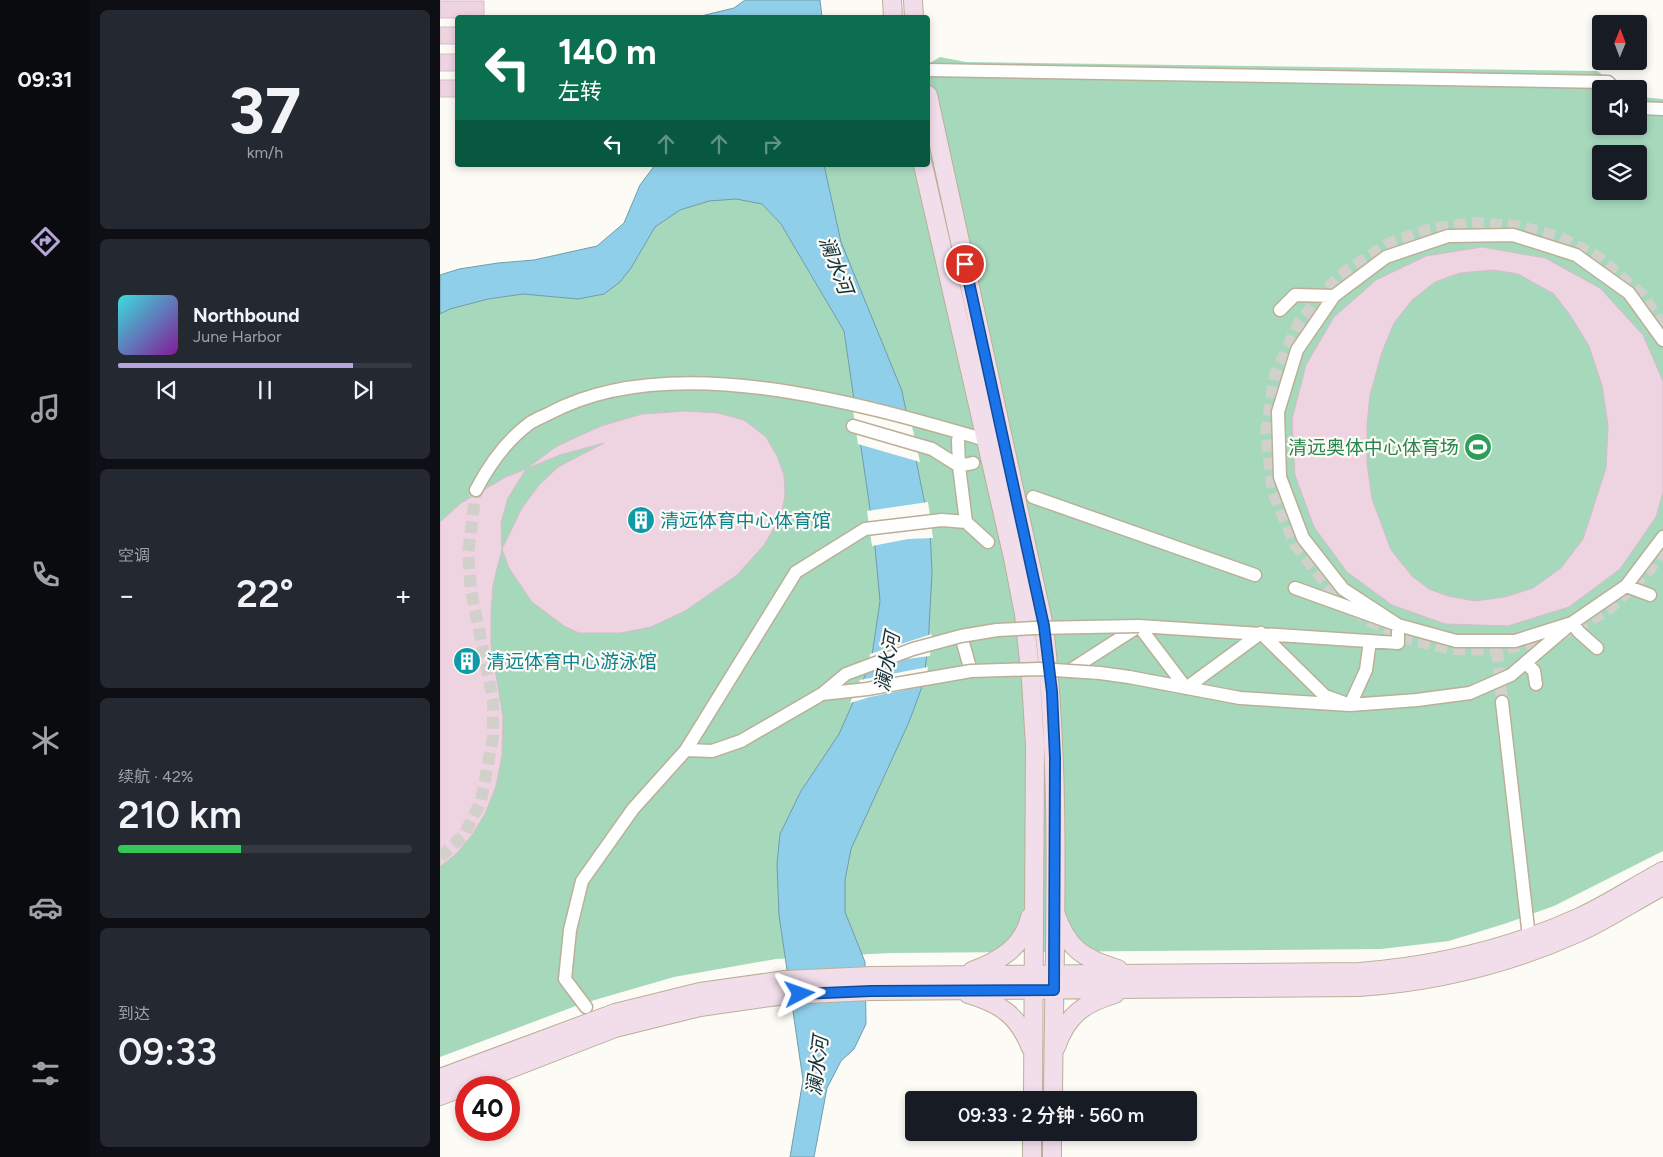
<!DOCTYPE html>
<html lang="zh">
<head>
<meta charset="utf-8">
<style>
  :root { --surface:#171b24; --page:#242831; --text:#f1f3f6; --muted:#9ea1a6; --line:#363941; --accent:#b6a5dd }
  body { margin:0; font-family:Figtree,"Noto Sans SC",sans-serif; background:var(--page); color:var(--text); height:100vh; display:flex; flex-direction:column; font-size:19px; white-space:nowrap }
  * { box-sizing:border-box; margin:0 }
  p { font-size:16px; color:var(--muted) }
  .icon { flex:none; width:28px; height:28px; fill:none; stroke:currentColor; stroke-width:2; stroke-linecap:round; stroke-linejoin:round }
  .map { position:relative; flex:1; overflow:hidden }
  .side { display:flex; flex-direction:column; gap:10px; padding:10px; background:#0d0f14; width:350px }
  .side>* { flex:none }
  .guide { position:absolute; left:15px; top:15px; width:475px; height:152px; border-radius:5px; box-shadow:0 2px 8px #0003; background:#0b6e4f; color:#fff; overflow:hidden }
  .needle { width:32px; rotate:1deg }
  .buttons { position:absolute; left:1152px; top:15px; display:grid; gap:10px }
  .buttons a { display:grid; place-items:center; width:55px; height:55px; border-radius:5px; background:var(--surface); box-shadow:0 2px 8px #0003; font-size:25px }
  .speed { position:absolute; left:15px; top:1076px; display:flex; gap:10px; font-size:25px; font-weight:700; text-align:center }
  .speed>* { display:grid; place-content:center; width:65px; height:65px; border-radius:50%; background:var(--surface); box-shadow:0 2px 8px #0003; line-height:1 }
  .speed .limit { border:8px solid #d22; background:#fff; color:#111 }
  .pin { position:absolute; display:grid; place-items:center; width:42px; height:42px; color:#fff; margin:-21px; border:2px solid #fff; border-radius:50%; box-shadow:0 1px 5px #0007 }
  .me { position:absolute; width:55px; margin:-28px; rotate:86deg; stroke-linejoin:round; filter:drop-shadow(0 0 4px #0008) }
  .turn { display:flex; align-items:center; gap:18px; height:105px; padding:0 20px; font-size:22px }
  .turn .icon { width:65px; height:65px; stroke-width:2.5 }
  .turn b { display:block; font-size:35px; line-height:42px }
  .lanes { display:flex; align-items:center; height:48px; padding:0 20px; background:#0003; justify-content:center; gap:25px; direction:ltr }
  .lanes .off { opacity:.35 }
  .big { font-size:38px; font-weight:600; line-height:1.1 }
  .side .widget { flex:1; display:flex; flex-direction:column; justify-content:center; gap:8px; min-width:0; padding:0 18px; border-radius:8px; background:var(--page) }
  .side .dial { align-items:center; gap:0 }
  .dial b { font-size:65px; line-height:1 }
  .song { display:flex; align-items:center; gap:15px }
  .cover { width:60px; height:60px; border-radius:8px; background:linear-gradient(135deg,hsl(180 70% 55%),hsl(290 70% 35%)) }
  .played { height:5px; border-radius:2px; background:linear-gradient(90deg,var(--accent) 80%,var(--line) 80%) }
  .keys { display:flex; justify-content:space-around; direction:ltr }
  .heat { display:flex; justify-content:space-between; align-items:center; font-size:28px; direction:ltr }
  .charge { height:8px; border-radius:4px; background:linear-gradient(90deg,#34c759 42%,var(--line) 0) }
  .trip { position:absolute; left:465px; top:1091px; width:292px; height:50px; border-radius:5px; background:var(--surface); box-shadow:0 2px 8px #0003; font-weight:600; line-height:50px; text-align:center }
  main { display:flex; flex:1; min-height:0 }
  .tab-bar { display:flex; flex-direction:column; width:90px; justify-content:space-around; align-items:center; background:#090b0e; color:var(--muted) }
  .tab-bar .icon { width:35px; height:35px }
  .tab-bar .active { color:var(--accent) }
  .tab-bar b { font-size:22px; color:var(--text) }
  .map>svg:first-child { display:block }
  .green { fill:#a6d8bc; fill-rule:evenodd }
  .water { fill:#90cfe9; stroke:#719cab }
  .pier { fill:#fdfbf6 }
  .building { fill:#eed3e1; stroke:#d6bcc9; fill-rule:evenodd }
  .lines { fill:none; stroke-linecap:round; stroke-linejoin:round }
  .street-tunnel { stroke:#d2d0ca; stroke-width:12; stroke-dasharray:12 6; stroke-linecap:butt }
  .street-casing { stroke:#bab098; stroke-width:15 }
  .secondary-casing { stroke:#bab098; stroke-width:20 }
  .street { stroke:#fff; stroke-width:12 }
  .secondary { stroke:#f2deeb; stroke-width:18 }
  .street-bridge-casing { stroke:#bab098; stroke-width:15; stroke-linecap:butt }
  .street-bridge { stroke:#fff; stroke-width:12 }
  .route-casing { stroke:#114b97; stroke-width:12 }
  .route { stroke:#1a73e8; stroke-width:9 }
  .labels { text-anchor:middle; dominant-baseline:central; stroke-width:4.5; stroke-linejoin:round; paint-order:stroke }
  .leisure-label { font-size:19px; fill:#27864d; stroke:#fdfbf6; text-anchor:end }
  .culture-label { font-size:19px; fill:#0d838f; stroke:#fdfbf6; text-anchor:start }
  .water-label { font-size:20px; font-style:italic; fill:#11303b; stroke:#fdfbf6 }
</style>
</head>
<body>
<main>
<nav class="tab-bar">
<b>09:31</b>
<svg class="icon active" aria-label="directions" viewBox="0 0 24 24"><path d="M12 3l9 9-9 9-9-9zM9 14v-3h6M13 9l2 2-2 2"/></svg>
<svg class="icon" aria-label="music" viewBox="0 0 24 24"><path d="M9 18V5l10-2v13"/><circle cx="6" cy="18" r="3"/><circle cx="16" cy="16" r="3"/></svg>
<svg class="icon" aria-label="phone" viewBox="0 0 24 24"><path d="M5 4h4l2 5-3 2q2 4 5 5l2-3 5 2v4C11 20 4 13 5 4z"/></svg>
<svg class="icon" aria-label="climate" viewBox="0 0 24 24"><path d="M12 3v18M4 7l16 10M4 17L20 7"/></svg>
<svg class="icon" aria-label="car" viewBox="0 0 24 24"><path d="M5 17H2v-5l4-1 3-4h7l3 4 3 1v5h-3M9 17h6M6 11h13"/><circle cx="7" cy="17" r="2"/><circle cx="17" cy="17" r="2"/></svg>
<svg class="icon" aria-label="filters" viewBox="0 0 24 24"><path d="M4 7h16M4 17h16"/><circle cx="9" cy="7" r="2"/><circle cx="15" cy="17" r="2"/></svg>
</nav>
<section class="side">
<div class="widget dial"><b>37</b><p>km/h</p></div>
<div class="widget">
<div class="song"><i class="cover"></i><div><b>Northbound</b><p>June Harbor</p></div></div>
<div class="played"></div>
<div class="keys"><svg class="icon" aria-label="previous" viewBox="0 0 24 24"><path d="M18 5L8 12l10 7zM5 5v14"/></svg><svg class="icon" aria-label="pause" viewBox="0 0 24 24"><path d="M8 5v14M16 5v14"/></svg><svg class="icon" aria-label="next" viewBox="0 0 24 24"><path d="M6 5l10 7-10 7zM19 5v14"/></svg></div>
</div>
<div class="widget"><p>空调</p>
<div class="heat"><a>−</a><b class="big">22°</b><a>+</a></div>
</div>
<div class="widget"><p>续航 · 42%</p><b class="big">210 km</b><div class="charge"></div></div>
<div class="widget"><p>到达</p><b class="big">09:33</b></div>
</section>
<div class="map">
<svg width="1223" height="1157" viewBox="0 0 1223 1157">
  <rect width="100%" height="100%" fill="#fdfbf6"/>
  <path class="green" d="M500,57L526,62L1157,71L1185,89H1161V126H1199V97L1223,99V851L1114,906L1067,923L1009,941L941,949L451,953L336,959L234,977L141,1004L0,1057V299L128,270L302,165H488V64ZM1161,154H1199V191H1161Z"/>
  <path class="water" d="M305,0H380L382,17H257L294,8Z
    M215,165H384L401,242L462,391L490,529L492,572L488,647L483,684L469,722L411,849L405,880V912L425,962L426,1024L414,1049L401,1061L387,1088L374,1157H350L363,1080L339,915L337,864L340,834L361,791L399,734L431,662L440,601L434,536L404,331L341,224L322,204L296,199L269,201L240,210L215,227L191,268L180,282L164,294L138,299L83,294L48,299L10,309L0,314V275L19,269L58,263L94,260L157,246L184,223L200,185Z"/>
  <path class="pier" d="M411,397L469,413L480,462L418,444Z
    M488,502L493,538L468,539L432,546L427,511Z
    M492,634L490,656L459,660L429,662L430,654Z
    M488,667L485,686L430,697L410,703L420,680Z"/>
  <path class="building" d="M0,1H44V18H0Z
    M0,27H18V44H0Z
    M0,54H18V71H0Z
    M0,80H18V97H0Z
    M1042,247L1105,258L1160,288L1203,335L1223,381V492L1216,517L1180,569L1129,607L1068,626L1005,624L952,605L907,572L874,527L855,475L852,419L866,365L894,317L936,280L986,256ZM1053,270L1078,274L1114,294L1130,315L1149,346L1162,385L1168,425L1166,468L1143,539L1121,568L1093,588L1065,597L1035,601L1008,596L989,589L972,576L951,550L932,499L927,464V425L930,395L942,352L954,323L972,300L995,282L1020,273Z
    M246,411L278,413L304,420L326,437L337,456L344,475L345,495L341,517L324,545L297,575L245,611L211,627L181,633H139L124,626L92,602L69,568L62,549L61,523L68,498L86,469L117,446L161,426L202,414Z
    M164,443L118,467L99,485L82,508L62,549L53,585L51,615V645L63,717L62,755L56,786L45,814L32,835L17,853L0,867V522L21,503L66,477L120,455Z"/>
  <g class="lines">
    <path class="street-tunnel" d="M1223,326L1203,296L1158,257L1119,237L1077,226L1033,223L990,229L948,244L899,276L860,321L835,375L826,433L833,492L856,546L893,592L928,620L969,639L1012,649L1057,650L1115,638L1168,610L1210,569L1223,548
      M1057,650L1062,702
      M0,857L24,835L41,801L53,737V700L31,590L28,554L36,490"/>
    <g class="street-casing">
      <path id="street" d="M488,70L1168,82L1175,89
        M1199,108L1223,109
        M840,310L855,295L894,296
        M1223,340L1189,293L1136,255L1073,235L1008,236L946,257L894,296L857,350L838,412L840,477L863,538L903,589L958,625L1016,641H1075L1132,623L1186,586L1223,537
        M413,426L492,449L519,466L533,463
        M518,440L519,466L526,522L548,542
        M36,490C49,465 67,440 90,423C96,419 104,416 110,413C231,348 422,404 546,440
        M593,497L815,575
        M1186,586L1210,595
        M699,626L746,688L821,633L885,696L910,705L926,670L930,641
        M521,636L531,671
        M1086,663L1094,671L1096,684
        M629,671L699,626L958,643V625L855,588
        M689,677L800,698L910,705L977,700L1030,693L1071,675L1132,623L1139,632L1157,648
        M1062,702L1089,937
        M246,750L272,751L301,741L382,694
        M146,1007L125,979L130,930L142,881L193,809L246,750L356,572L425,529L502,520L526,522"/>
    </g>
    <g class="secondary-casing">
      <path id="secondary" d="M452,0L453,18
        M473,0L474,18
        M488,95L604,626C622,783 614,942 613,1100
        M483,165L573,558L584,614L591,680L595,746L593,1100
        M616,915C628,949 644,959 678,969
        M532,971C560,961 583,947 590,917
        M528,994C561,1004 578,1015 591,1048
        M616,1047C627,1015 644,1003 675,994
        M0,1078L175,1013L260,992L345,980L432,976L919,972C997,966 1069,949 1140,917C1168,904 1195,886 1223,871
        M0,1096L175,1028L260,1007L345,995L431,991L919,987C996,982 1069,964 1140,932C1168,919 1195,901 1223,886
        M592,1157V1132
        M612,1157V1132"/>
    </g>
    <use href="#street" class="street"/>
    <use href="#secondary" class="secondary"/>
    <g class="street-bridge-casing">
      <path id="street-bridge" d="M382,694L406,674L473,649L521,636L557,630L595,628L699,626
        M382,694L427,689L531,671L599,669L660,673L689,677"/>
    </g>
    <use href="#street-bridge" class="street-bridge"/>
  </g>
  <g class="lines">
    <g class="route-casing">
      <path id="route" d="M360,994L431,991L614,990L615,758L612,692L604,626L525,264"/>
    </g>
    <use href="#route" class="route"/>
  </g>
  <defs>
    <g id="stadium-disc" transform="scale(1.4375)"><circle r="9.5" fill="#2e9e5b" stroke="#fdfbf6"/><path d="M0-5a6.5 5 0 1 0 0 10a6.5 5 0 1 0 0-10ZM-3.5-1.8h7v3.6h-7Z" fill="#fff"/></g>
    <g id="building-disc" transform="scale(1.4375)"><circle r="9.5" fill="#0f9aa8" stroke="#fdfbf6"/><path d="M-4-6H4V6H1V3H-1V6H-4ZM-2.5-4.3h1.7v1.8h-1.7ZM.8-4.3h1.7v1.8H.8ZM-2.5-1h1.7V.8h-1.7ZM.8-1h1.7V.8H.8Z" fill="#fff"/></g>
  </defs>
  <g fill-rule="evenodd">
    <use href="#stadium-disc" x="1038" y="447"/>
    <use href="#building-disc" x="201" y="520"/>
    <use href="#building-disc" x="27" y="661"/>
  </g>
  <g class="labels">
    <g class="leisure-label">
      <text x="1019" y="447">清远奥体中心体育场</text>
    </g>
    <g class="culture-label">
      <text x="220" y="520">清远体育中心体育馆</text>
      <text x="46" y="661">清远体育中心游泳馆</text>
    </g>
    <g class="water-label">
      <text transform="translate(396 265) rotate(69)">澜水河</text>
      <text transform="translate(447 662) rotate(-79)">澜水河</text>
      <text transform="translate(377 1066) rotate(-83)">澜水河</text>
    </g>
  </g>
</svg>
<div class="buttons">
<a><svg class="needle" viewBox="-14 -14 28 28"><path d="M0-13l5 13h-10z" fill="#e53935"/><path d="M0 13l5-13h-10z" fill="#9ea1a6"/></svg></a>
<a><svg class="icon" aria-label="sound" viewBox="0 0 24 24"><path d="M4 9h4l5-4v14l-5-4H4zM17 9q2 3 0 6"/></svg></a>
<a><svg class="icon" aria-label="layers" viewBox="0 0 24 24"><path d="M12 4l9 5-9 5-9-5zM3 14l9 5 9-5"/></svg></a>
</div>
<div class="speed"><div class="limit">40</div></div>
<div class="pin" style="left:525px;top:264px;background:#d93025"><svg class="icon" aria-label="arrive" viewBox="0 0 24 24"><path d="M6 21V4h12l-3 4 3 4H6"/></svg></div>
<svg class="me" style="left:360px;top:994px" viewBox="-20 -20 40 40"><path d="M0-17L14 15 0 8-14 15z" fill="#1a73e8" stroke="#fff" stroke-width="4"/></svg>
<div class="trip">09:33 · 2 分钟 · 560 m</div>
<div class="guide">
<div class="turn"><svg class="icon" aria-label="left" viewBox="0 0 24 24"><path d="M17 20v-9H6M10 6l-5 5 5 5"/></svg><div><b>140 m</b>左转</div></div>
<div class="lanes"><svg class="icon" aria-label="left" viewBox="0 0 24 24"><path d="M17 20v-9H6M10 6l-5 5 5 5"/></svg><svg class="icon off" aria-label="ahead" viewBox="0 0 24 24"><path d="M12 20V5M6 11l6-6 6 6"/></svg><svg class="icon off" aria-label="ahead" viewBox="0 0 24 24"><path d="M12 20V5M6 11l6-6 6 6"/></svg><svg class="icon off" aria-label="right" viewBox="0 0 24 24"><path d="M7 20v-9h11M14 6l5 5-5 5"/></svg></div>
</div>
</div>
</main>
</body>
</html>
